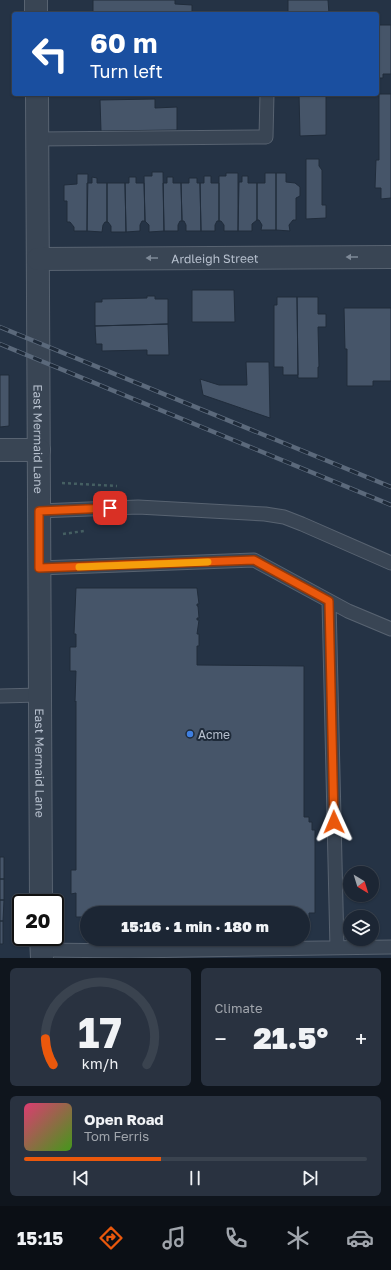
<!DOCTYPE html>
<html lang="en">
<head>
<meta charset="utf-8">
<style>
  :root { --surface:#1c2634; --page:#293240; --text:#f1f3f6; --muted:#a0a5ac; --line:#3a434f; --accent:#ea580c }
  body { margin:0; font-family:"Golos Text",sans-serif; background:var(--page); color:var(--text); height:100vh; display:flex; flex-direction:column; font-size:15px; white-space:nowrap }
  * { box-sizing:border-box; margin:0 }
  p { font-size:13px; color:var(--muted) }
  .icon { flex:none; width:22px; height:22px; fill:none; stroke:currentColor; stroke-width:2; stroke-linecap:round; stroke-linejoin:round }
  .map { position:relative; height:958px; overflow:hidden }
  .side { display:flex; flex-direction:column; gap:10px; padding:10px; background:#0f151d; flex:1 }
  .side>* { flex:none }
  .guide { position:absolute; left:12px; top:12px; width:367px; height:84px; border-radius:4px; box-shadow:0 1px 3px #0004,0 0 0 1px var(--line); background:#1a4fa0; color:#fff; overflow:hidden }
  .needle { width:26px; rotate:142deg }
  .fabs { position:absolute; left:343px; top:866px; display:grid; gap:8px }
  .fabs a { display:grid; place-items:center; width:36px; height:36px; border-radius:50%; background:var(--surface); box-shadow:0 1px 3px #0004,0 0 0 1px var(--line); font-size:20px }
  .speed { position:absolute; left:12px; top:894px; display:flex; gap:8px; font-size:20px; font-weight:700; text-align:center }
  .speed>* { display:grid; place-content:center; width:52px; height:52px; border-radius:50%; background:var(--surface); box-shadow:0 1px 3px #0004,0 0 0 1px var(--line); line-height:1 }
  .speed .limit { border:2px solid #111; border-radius:6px; background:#fff; color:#111 }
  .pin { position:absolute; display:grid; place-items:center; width:34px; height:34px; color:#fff; margin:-17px; border-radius:8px; box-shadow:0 2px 6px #0006 }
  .me { position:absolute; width:44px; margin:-22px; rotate:359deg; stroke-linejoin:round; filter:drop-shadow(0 0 3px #0008) }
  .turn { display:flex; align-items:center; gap:14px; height:84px; padding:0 12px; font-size:18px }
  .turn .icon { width:52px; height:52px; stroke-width:2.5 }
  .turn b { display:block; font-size:28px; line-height:34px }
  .big { font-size:30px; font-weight:800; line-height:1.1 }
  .side .tile { flex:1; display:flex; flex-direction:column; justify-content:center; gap:6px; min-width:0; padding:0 14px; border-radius:6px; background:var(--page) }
  .side .dial { align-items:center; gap:0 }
  .dial svg { height:104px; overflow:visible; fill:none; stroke:var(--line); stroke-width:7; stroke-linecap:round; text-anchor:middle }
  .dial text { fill:var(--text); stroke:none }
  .song { display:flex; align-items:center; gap:12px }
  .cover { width:48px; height:48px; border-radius:6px; background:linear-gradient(135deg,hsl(340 70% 55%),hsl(100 70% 35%)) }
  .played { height:4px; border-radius:2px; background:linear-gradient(90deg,var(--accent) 40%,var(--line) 40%) }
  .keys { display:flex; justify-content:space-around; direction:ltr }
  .heat { display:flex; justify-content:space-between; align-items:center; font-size:22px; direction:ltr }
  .side .tiles { flex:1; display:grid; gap:10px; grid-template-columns:1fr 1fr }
  .tile:last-child { grid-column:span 2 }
  .trip { position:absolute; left:80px; top:906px; width:230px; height:40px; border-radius:20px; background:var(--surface); box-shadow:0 1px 3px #0004,0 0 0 1px var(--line); font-weight:800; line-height:40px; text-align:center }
  .tab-bar { display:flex; height:64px; justify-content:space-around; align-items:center; background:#0b0f15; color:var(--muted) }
  .tab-bar .icon { width:28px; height:28px }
  .tab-bar .active { color:var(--accent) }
  .tab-bar b { font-size:18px; color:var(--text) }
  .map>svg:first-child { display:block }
  .building { fill:#465569; stroke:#202c3b }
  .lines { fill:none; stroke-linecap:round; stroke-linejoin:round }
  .lane-casing { stroke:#586371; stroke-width:15 }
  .street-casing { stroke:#586371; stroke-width:24 }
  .path { stroke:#455f62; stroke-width:2.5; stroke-dasharray:3 3; stroke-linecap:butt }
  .lane { stroke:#394554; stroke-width:13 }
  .street { stroke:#394554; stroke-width:22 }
  .rail-casing { stroke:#5b697b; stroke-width:4.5 }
  .rail { stroke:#1e2a39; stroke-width:3; stroke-dasharray:9; stroke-linecap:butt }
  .oneway { fill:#7e8997 }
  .route-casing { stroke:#983908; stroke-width:10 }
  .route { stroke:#ea580c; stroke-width:7 }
  .slow { stroke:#f59e0b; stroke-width:7 }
  .shop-dot { fill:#3f7fe0; stroke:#1e2a39; stroke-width:1.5 }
  .labels { text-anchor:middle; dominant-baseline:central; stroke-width:4; stroke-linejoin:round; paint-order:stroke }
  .street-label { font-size:12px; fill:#b7c0ce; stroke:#1e2a39 }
  .poi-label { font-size:12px; fill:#b7c0ce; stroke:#1e2a39; text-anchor:start }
</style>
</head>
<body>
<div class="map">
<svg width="391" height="958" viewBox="0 0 391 958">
  <rect width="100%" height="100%" fill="#253345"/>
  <path class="building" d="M93,0H175V4L192,5V14H93Z
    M288,0H328L329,14H288Z
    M377,25H391V74H383V78H377Z
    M299,94H326V135L300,136Z
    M379,94H391V198L381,199V188H375L376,160H379Z
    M155,99V108L177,107V130L101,131L100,100Z
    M306,159H319V166L322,170V205H326V218L306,219Z
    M152,172H163L164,231L149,232V225L145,221L144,176H152Z
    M226,173H238V231H224V225L221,221H219V176H226Z
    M265,173H276V230H261L262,225L259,220H257V183H265Z
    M276,173H286V182L295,183L300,187V196L296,198V220H293L289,225L290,231L276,230Z
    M77,174H88L87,231H74V227L70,222H67V201H64V185L77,184Z
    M204,176H211V183H219V221H217L215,225V231H201L200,183H204Z
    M242,176H248V183H257V220L252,224V231H238L239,182H242Z
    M92,177L97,178V183H107V222H105L103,225L102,232L87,231V183H92Z
    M129,177H136V183H144L145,221H142L140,225V231L126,232L125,183H129Z
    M167,177H173V183H181L182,221H180L178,225V231H164L163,183H167Z
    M189,178H197V183H200L201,231H186V225L184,221H182L181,183H189Z
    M107,183H125L126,232H111V226L108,222H107Z
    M192,290H234L235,322H192Z
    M147,296H155V299H168V324L95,326V302H102V299L147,298Z
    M277,297H297L298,375H283V367H274V305H277Z
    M297,297H318V314H326V327H318L319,367H318V378H298Z
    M344,308H391V381H373V386H347V349H345Z
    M168,324L169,355H147V350L102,351V344H96L95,326Z
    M246,362H269L270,418L203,395L200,379L219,385H247Z
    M0,375H9V426L0,427Z
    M76,588H197L199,604H197V606H198L199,618H197V620H199L197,634H199V646H197V665L304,666V817H309V822H312V830H315V913H309V921H303V913H87V917H76V893L71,894V870H76V701L75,702L76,671H70V647H76V634H74Z
    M0,857H4V879H0Z
    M0,879H4V900H0Z
    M0,900H4L3,921H0Z
    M0,921H3V944H0Z"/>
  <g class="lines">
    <g class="lane-casing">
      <path id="lane" d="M37,139L266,137L267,94
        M39,511L138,507L265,514L284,517L302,524L391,563
        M39,568L254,560L348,611L391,629
        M329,601L337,948
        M0,696L40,695
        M41,950L130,951L391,947"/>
    </g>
    <g class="street-casing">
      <g id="street">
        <path d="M36,0V14"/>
        <path id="s1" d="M37,94L41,903"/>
        <path id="s2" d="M38,259L391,257"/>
        <path d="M0,450H39"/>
        <path d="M41,937L42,958"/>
      </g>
    </g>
    <path class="path" d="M62,483L117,486
      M63,534L84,531"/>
    <use href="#lane" class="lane"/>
    <use href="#street" class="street"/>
    <g class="rail-casing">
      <path id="rail" d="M0,327L391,487
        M0,344L391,505"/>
    </g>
    <use href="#rail" class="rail"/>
  </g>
  <defs><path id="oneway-solid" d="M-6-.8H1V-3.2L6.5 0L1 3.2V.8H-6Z"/></defs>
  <g class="oneway">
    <use href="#oneway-solid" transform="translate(352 257) rotate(180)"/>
    <use href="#oneway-solid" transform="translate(152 258) rotate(180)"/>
  </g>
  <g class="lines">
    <g class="route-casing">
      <path id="route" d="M110,508L39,511V568L254,560L329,601L334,822"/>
    </g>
    <use href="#route" class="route"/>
    <path class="slow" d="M79,567L208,562"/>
  </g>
  <circle class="shop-dot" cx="190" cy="734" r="4"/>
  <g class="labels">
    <g class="street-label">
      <text stroke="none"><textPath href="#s2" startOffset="177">Ardleigh Street</textPath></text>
      <text stroke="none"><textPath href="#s1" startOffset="345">East Mermaid Lane</textPath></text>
      <text stroke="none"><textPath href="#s1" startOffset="669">East Mermaid Lane</textPath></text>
    </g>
    <g class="poi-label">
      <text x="198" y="734">Acme</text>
    </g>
  </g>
</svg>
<div class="fabs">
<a><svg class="needle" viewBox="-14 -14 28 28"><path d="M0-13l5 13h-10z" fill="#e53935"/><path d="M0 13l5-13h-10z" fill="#a0a5ac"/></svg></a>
<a><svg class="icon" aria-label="layers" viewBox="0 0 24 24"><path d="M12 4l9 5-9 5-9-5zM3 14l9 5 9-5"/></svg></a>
</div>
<div class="speed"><div class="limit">20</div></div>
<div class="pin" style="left:110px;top:508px;background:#d93025"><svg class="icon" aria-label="arrive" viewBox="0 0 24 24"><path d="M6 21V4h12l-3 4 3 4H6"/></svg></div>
<svg class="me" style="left:334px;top:822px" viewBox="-20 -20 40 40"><path d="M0-17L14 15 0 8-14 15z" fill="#ea580c" stroke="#fff" stroke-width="4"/></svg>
<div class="trip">15:16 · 1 min · 180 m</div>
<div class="guide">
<div class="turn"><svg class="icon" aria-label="left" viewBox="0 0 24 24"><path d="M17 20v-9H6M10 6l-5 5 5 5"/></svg><div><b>60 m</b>Turn left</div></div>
</div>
</div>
<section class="side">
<div class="tiles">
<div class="tile dial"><svg viewBox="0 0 100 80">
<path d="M14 69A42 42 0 1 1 86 69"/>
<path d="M14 69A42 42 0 0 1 8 49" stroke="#ea580c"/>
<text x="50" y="56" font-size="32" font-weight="700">17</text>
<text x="50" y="72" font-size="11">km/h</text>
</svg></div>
<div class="tile"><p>Climate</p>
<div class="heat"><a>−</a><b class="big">21.5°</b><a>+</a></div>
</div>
<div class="tile">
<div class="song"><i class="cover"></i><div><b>Open Road</b><p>Tom Ferris</p></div></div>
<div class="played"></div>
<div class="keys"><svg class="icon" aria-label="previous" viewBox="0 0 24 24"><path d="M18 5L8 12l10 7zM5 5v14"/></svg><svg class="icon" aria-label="pause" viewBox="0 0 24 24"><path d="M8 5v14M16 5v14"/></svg><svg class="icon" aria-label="next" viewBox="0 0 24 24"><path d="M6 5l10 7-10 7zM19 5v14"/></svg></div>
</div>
</div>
</section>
<nav class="tab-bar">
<b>15:15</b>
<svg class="icon active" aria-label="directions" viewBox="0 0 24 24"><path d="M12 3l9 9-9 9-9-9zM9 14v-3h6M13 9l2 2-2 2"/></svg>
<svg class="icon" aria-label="music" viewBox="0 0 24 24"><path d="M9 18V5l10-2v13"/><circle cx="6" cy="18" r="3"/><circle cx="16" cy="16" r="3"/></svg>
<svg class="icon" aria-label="phone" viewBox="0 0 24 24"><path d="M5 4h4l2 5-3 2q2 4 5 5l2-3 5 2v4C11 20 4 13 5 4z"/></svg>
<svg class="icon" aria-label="climate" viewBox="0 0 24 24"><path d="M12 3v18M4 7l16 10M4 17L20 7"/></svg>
<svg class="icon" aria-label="car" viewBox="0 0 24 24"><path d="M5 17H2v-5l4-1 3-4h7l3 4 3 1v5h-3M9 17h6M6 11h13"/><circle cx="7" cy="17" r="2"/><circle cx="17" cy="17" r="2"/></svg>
</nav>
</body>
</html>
